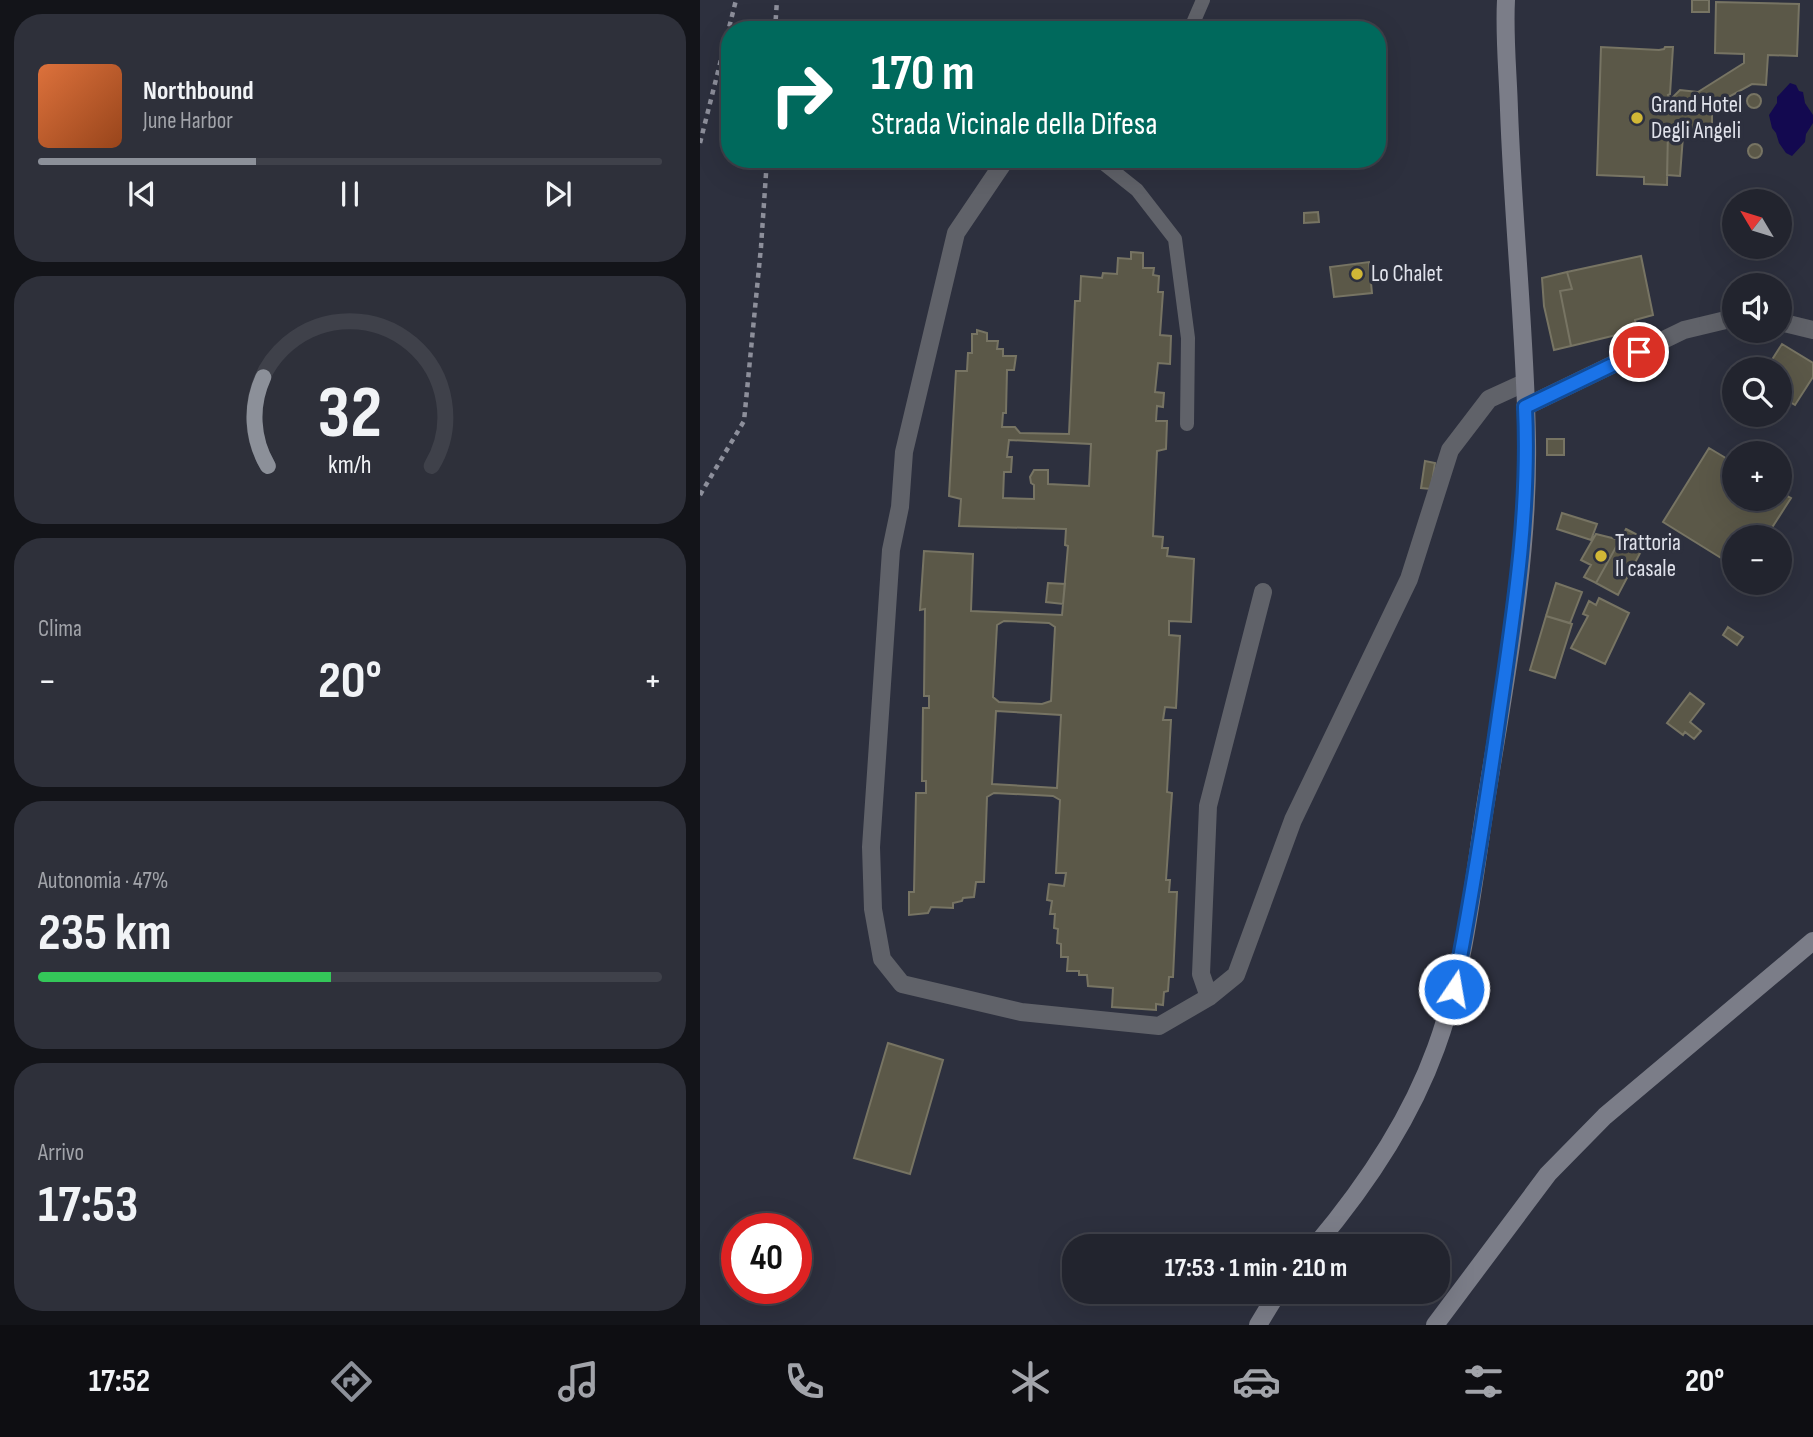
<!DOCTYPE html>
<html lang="it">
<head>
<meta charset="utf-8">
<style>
  :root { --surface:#22242e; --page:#2e303a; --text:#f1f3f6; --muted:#a2a4aa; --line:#3f414a; --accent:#8c9099 }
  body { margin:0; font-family:"Sofia Sans Condensed",sans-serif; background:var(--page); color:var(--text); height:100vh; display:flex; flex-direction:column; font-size:26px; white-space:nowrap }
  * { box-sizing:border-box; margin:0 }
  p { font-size:23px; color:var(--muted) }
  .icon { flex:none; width:38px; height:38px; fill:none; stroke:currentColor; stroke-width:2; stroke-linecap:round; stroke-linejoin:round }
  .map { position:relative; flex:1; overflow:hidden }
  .panel { display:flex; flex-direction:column; gap:14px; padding:14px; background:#131419; width:700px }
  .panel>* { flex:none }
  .top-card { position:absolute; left:21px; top:21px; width:665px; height:147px; border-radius:28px; box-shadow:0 7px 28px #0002,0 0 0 2px var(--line); background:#00695c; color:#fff; overflow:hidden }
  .needle { width:46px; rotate:308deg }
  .tools { position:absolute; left:1022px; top:189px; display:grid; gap:14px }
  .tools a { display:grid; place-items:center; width:70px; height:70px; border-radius:50%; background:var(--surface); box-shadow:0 7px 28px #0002,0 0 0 2px var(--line); font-size:35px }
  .speed { position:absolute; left:21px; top:1213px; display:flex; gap:14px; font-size:35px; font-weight:700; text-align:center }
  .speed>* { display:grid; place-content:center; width:91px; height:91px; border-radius:50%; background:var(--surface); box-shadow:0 7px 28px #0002,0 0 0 2px var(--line); line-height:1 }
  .speed .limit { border:10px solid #d22; background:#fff; color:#111 }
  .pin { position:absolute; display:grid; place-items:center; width:60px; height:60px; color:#fff; margin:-30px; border:4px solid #fff; border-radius:50%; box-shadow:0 2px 7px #0007 }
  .me { position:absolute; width:77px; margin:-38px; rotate:12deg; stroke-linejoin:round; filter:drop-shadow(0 0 5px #0008) }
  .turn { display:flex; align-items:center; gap:24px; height:147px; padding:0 35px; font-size:32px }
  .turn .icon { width:91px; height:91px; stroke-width:2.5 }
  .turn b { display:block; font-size:49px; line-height:60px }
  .big { font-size:52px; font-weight:700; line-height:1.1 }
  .panel .tile { flex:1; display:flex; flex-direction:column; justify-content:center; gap:10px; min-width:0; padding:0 24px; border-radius:28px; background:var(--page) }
  .panel .dial { align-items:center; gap:0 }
  .dial svg { height:182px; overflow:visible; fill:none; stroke:var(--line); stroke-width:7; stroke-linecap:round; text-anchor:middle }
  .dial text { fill:var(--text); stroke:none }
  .song { display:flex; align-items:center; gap:21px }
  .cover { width:84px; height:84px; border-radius:10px; background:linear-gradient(135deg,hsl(20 70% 55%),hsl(20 70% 35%)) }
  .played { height:7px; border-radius:4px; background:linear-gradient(90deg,var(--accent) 35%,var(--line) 35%) }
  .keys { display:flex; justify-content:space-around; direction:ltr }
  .heat { display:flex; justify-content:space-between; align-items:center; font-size:38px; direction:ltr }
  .charge { height:10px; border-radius:5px; background:linear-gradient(90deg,#34c759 47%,var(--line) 0) }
  .trip { position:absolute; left:362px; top:1234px; width:388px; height:70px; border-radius:28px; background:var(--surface); box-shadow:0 7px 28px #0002,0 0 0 2px var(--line); font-weight:700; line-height:70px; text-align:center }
  .dock { display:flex; height:112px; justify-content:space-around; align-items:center; background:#0e0e12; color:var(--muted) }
  .dock .icon { width:49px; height:49px }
  .dock .selected { color:var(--accent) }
  .dock b { font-size:32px; color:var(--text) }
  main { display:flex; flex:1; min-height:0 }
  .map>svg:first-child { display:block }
  .water { fill:#130950 }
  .building { fill:#5b5848; stroke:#777463; stroke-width:2; fill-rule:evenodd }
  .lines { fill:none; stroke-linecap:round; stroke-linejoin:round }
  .path { stroke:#8d8f9b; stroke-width:4.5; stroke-dasharray:5 5; stroke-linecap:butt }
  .lane { stroke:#606269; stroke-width:14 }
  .street { stroke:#606269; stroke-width:18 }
  .secondary { stroke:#7b7d88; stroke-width:18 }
  .route-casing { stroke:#114b97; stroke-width:18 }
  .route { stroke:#1a73e8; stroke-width:12 }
  .poi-dot { fill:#d1b736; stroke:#2d303e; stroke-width:2.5 }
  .labels { text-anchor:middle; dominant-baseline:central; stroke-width:7; stroke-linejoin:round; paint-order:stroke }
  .poi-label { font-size:23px; fill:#e0e2eb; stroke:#2d303e; text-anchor:start }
</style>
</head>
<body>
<main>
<section class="panel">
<div class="tile">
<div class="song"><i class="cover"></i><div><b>Northbound</b><p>June Harbor</p></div></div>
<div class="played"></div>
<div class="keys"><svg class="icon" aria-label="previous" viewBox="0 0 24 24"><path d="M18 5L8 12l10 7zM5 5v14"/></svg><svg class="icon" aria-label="pause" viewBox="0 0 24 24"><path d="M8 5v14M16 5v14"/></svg><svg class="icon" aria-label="next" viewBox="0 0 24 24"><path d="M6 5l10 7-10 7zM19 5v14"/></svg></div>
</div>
<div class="tile dial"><svg viewBox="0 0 100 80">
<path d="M14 69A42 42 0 1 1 86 69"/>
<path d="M14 69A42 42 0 0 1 12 30" stroke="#8c9099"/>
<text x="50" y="56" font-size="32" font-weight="700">32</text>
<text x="50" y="72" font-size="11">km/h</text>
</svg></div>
<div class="tile"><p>Clima</p>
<div class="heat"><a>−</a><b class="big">20°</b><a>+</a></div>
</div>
<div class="tile"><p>Autonomia · 47%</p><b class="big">235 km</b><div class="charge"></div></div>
<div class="tile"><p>Arrivo</p><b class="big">17:53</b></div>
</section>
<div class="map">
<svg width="1113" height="1325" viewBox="0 0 1113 1325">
  <rect width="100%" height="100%" fill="#2d303e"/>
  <path class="water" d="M1090,83L1096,85L1099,91L1103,92L1105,103L1113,115V123L1106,134L1105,142L1092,156L1086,153L1079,143L1076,133L1072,128L1069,115L1077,103V97Z"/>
  <path class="building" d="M992,0H1009V12H992Z
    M1016,2L1099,4L1097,56L1068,55L1066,85L1052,84L1012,106V124L997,136H977L968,126L967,185L944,184V177L897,175L901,47L959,50L964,49L965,47H973L970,94L968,95L970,100L980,90L998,92L1044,63V54L1015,53Z
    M1047 101a7 7 0 1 1 14 0a7 7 0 1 1-14 0Z
    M968,126L977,136H983L980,176L967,175L968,133L966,131Z
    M1048 151a7 7 0 1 1 14 0a7 7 0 1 1-14 0Z
    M618,212L619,222L604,223V213Z
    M431,252L443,253V268H454L453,275L459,276L458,292H463L460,335L471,336L470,364L458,363L455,392L464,393L463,407L457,406L456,421H467L466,449L457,451L453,536L463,537L462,548H468L467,556L494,559L491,622L469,621V635L480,636L476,708L465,707L463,720H471L467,792L472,793L466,880H470L469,892H477L473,977H469L468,991L464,992L463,1005L456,1004V1010L412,1007L413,988L388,986L387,975H379V971H367L368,957H361V944L357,943L358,929L354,928L355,914H350L352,901L347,900L349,884L364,886L366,873H356L360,800L353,796L294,793L287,797L284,882H276L274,897L263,898L262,901L253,903V908L231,907L228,913L209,915V892H214L216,793H226V781H222L223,708H229V696H224L225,609L220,610L224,551L273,554L271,611L362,615L363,604L368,546L365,545L366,529L259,526L261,499L249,496L256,371H267L268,353H272V334H277V330L287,333V341H298L297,349H303V356H316L314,370H307L306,413H303L302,427H315L320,433L369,434L375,301H380L381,276L402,278L403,273L417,274L418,258L431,259ZM309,440L391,444L389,486L348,484V470H334L330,477L331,483L334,485V499L303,498L304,472H311L312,457H307ZM304,621L349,623L355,627L351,701L342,704L299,702L293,697L297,625ZM296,711L361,715L357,788L292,784Z
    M941,256L953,315L935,320L937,330L871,346L860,291L872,289L867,272Z
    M669,262L672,293L634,297L630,267Z
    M867,272L872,289L860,291L871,346L854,350L844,306L842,278Z
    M1082,344L1113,363V377L1095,405L1080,396V369H1066Z
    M847,439H864V455H847Z
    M1009,448L1034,463V499H1080V492L1091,498L1066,537H1034V566L963,522Z
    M725,461L735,463L731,489L721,488Z
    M862,513L897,524L891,540L857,529Z
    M926,529L947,540L918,595L896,583Z
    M896,534L920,540L896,583L884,577L891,565L881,560Z
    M348,583L365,584L363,604L346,602Z
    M856,583L882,592L870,623L846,616Z
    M899,598L929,613L905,664L871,648L888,616L883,614L889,601L896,605Z
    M846,616L872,624L855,678L830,670Z
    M1028,627L1043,637L1037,645L1023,635Z
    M990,693L1004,704L990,722L1001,731L994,739L985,732L983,735L967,723Z
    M188,1043L243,1060L210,1174L154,1158Z"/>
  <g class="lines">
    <path class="path" d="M75,30L77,0
      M0,143L36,0
      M0,495L44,421L61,247L67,159"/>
    <path class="lane" d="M490,30L503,0
      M398,159L437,190L475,239L488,338L487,424"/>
    <path class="street" d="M306,159L256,233L204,452L200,507L191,550L171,847L173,909L182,959L202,984L321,1012L459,1026L509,997L536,975L593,820L709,579L750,450L789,399L824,383
      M1080,322L1113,330
      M825,407L984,330L1034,318
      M509,997L501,974L508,806L563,592"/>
    <path class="secondary" d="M615,1246C664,1188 710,1120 736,1048C765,969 773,883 786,801C805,682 829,561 827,440C825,330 813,220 809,110C808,74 804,36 806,0
      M558,1325L578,1292
      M735,1325L848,1174L905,1116L1113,941"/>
  </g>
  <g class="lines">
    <g class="route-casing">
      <path id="route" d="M754,989C772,898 786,806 799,715C814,612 830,511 825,407L939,352"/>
    </g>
    <use href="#route" class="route"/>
  </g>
  <g class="poi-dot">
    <circle cx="937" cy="118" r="7"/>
    <circle cx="657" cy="274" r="7"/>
    <circle cx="901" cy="556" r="7"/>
  </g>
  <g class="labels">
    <g class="poi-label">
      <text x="951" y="105">Grand Hotel<tspan x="951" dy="26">Degli Angeli</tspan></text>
      <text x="671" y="274">Lo Chalet</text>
      <text x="915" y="543">Trattoria<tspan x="915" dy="26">Il casale</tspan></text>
    </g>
  </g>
</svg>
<div class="tools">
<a><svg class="needle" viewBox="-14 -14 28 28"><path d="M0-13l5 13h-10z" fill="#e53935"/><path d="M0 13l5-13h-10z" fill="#a2a4aa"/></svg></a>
<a><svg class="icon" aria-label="sound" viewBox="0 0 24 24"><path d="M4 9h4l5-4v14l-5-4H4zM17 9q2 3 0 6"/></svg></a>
<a><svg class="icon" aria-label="search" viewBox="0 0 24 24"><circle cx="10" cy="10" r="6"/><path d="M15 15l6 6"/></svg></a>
<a>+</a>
<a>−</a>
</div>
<div class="speed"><div class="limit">40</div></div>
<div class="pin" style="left:939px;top:352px;background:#d93025"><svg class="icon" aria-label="arrive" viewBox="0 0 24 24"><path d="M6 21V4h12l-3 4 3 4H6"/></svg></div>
<svg class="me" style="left:754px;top:989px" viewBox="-20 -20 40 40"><circle r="17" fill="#1a73e8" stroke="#fff" stroke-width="3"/><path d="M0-11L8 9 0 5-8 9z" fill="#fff"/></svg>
<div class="trip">17:53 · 1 min · 210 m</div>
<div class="top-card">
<div class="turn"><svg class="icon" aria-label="right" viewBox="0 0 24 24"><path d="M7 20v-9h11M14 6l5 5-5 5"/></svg><div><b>170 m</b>Strada Vicinale della Difesa</div></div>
</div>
</div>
</main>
<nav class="dock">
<b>17:52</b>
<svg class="icon selected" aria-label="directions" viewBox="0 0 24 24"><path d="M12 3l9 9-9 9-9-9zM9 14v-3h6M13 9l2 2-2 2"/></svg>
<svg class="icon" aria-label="music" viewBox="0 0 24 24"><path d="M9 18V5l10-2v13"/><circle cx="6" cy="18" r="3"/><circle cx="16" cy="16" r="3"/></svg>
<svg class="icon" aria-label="phone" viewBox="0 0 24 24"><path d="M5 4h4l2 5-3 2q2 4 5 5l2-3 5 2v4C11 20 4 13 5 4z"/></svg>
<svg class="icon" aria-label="climate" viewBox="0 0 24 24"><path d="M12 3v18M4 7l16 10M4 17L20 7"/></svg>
<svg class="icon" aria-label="car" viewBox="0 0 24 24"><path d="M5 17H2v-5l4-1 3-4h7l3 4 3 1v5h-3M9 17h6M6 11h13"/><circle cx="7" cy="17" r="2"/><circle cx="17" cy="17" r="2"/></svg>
<svg class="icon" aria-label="filters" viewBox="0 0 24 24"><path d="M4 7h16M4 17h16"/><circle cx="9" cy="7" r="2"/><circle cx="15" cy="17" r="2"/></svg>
<b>20°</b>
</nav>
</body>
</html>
